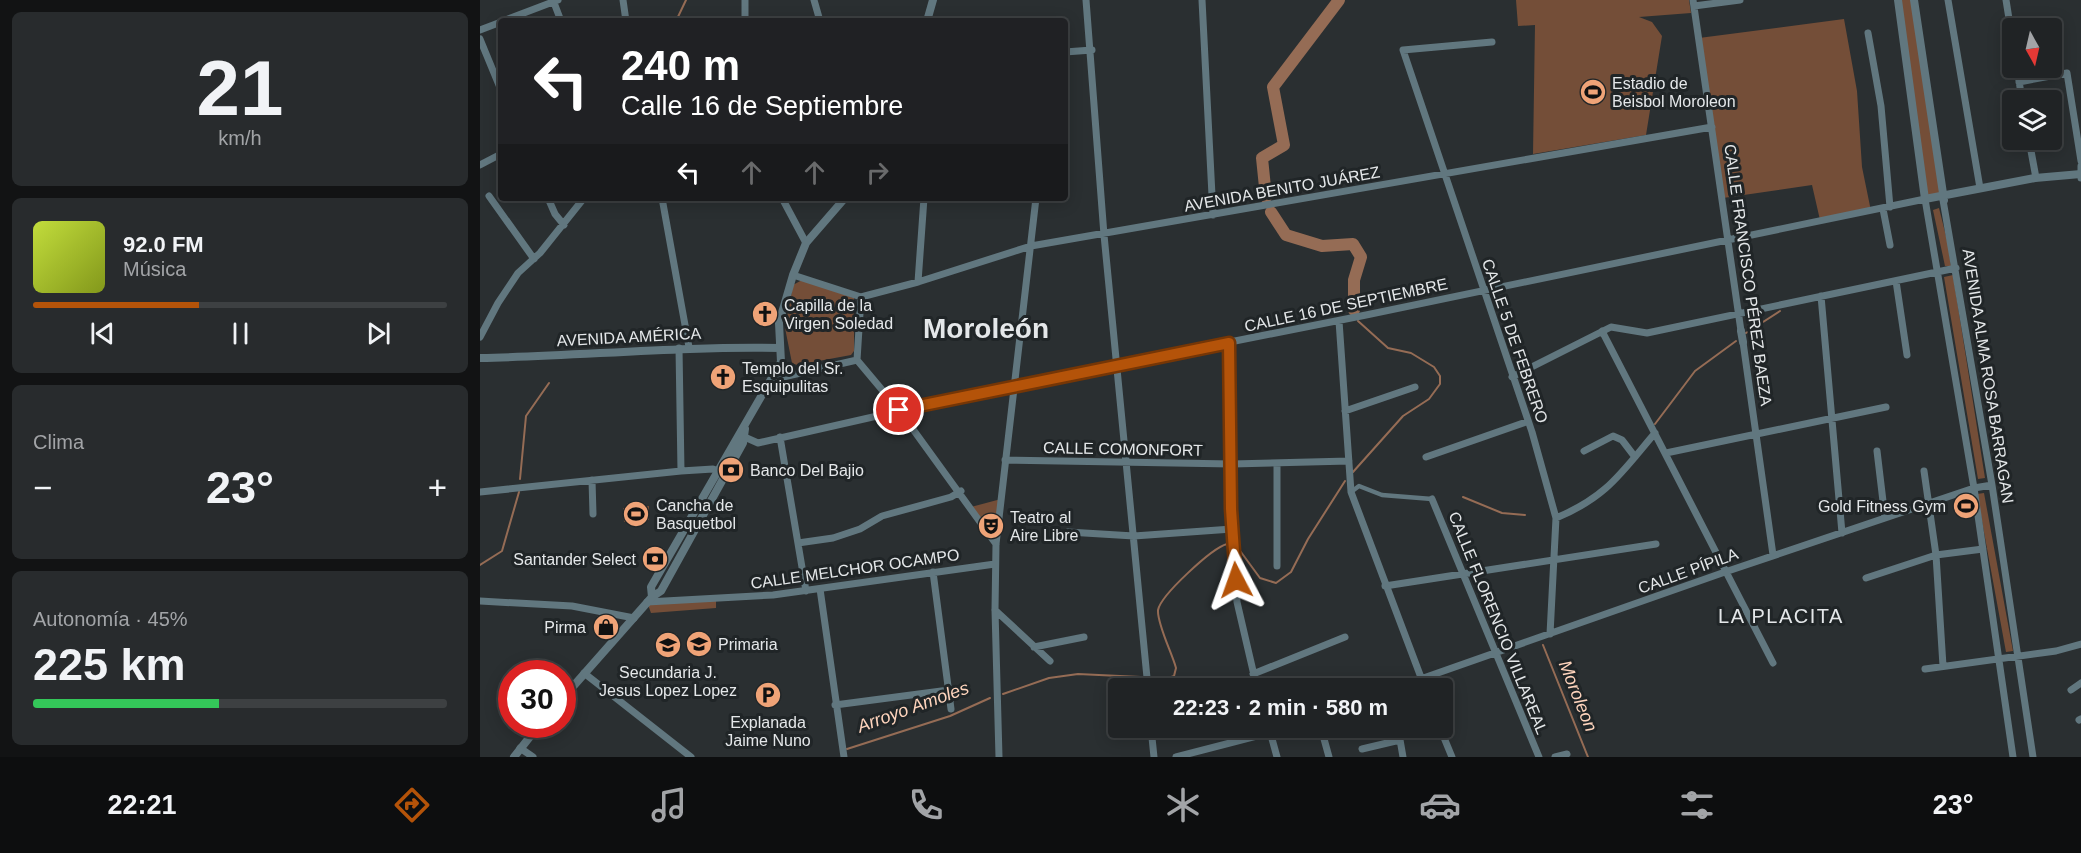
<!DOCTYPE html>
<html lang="es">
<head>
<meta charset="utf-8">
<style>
  :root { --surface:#202325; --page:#282b2d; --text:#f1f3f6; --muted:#a2a4a7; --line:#3d4042; --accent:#b45309 }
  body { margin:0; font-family:Arial,sans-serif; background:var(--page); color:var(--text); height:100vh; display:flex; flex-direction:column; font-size:22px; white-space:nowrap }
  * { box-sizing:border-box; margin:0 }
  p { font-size:20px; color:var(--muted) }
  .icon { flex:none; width:33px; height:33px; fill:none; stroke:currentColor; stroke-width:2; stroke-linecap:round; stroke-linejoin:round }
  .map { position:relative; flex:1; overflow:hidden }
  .panel { display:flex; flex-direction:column; gap:12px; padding:12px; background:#121314; width:480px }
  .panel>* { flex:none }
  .guide { position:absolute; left:18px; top:18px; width:570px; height:183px; border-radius:6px; box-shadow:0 3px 15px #0003,0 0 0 2px var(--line); background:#202124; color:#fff; overflow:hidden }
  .needle { width:39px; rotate:172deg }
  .fabs { position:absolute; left:1522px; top:18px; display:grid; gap:12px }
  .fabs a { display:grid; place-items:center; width:60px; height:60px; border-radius:6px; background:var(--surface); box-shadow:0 3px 15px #0003,0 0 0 2px var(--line); font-size:30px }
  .speed { position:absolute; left:18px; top:660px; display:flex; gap:12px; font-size:30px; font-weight:700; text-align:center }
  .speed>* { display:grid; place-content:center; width:78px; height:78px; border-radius:50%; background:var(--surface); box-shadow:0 3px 15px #0003,0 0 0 2px var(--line); line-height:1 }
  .speed .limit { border:9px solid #d22; background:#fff; color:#111 }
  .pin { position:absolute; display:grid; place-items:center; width:51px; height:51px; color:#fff; margin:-26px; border:3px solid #fff; border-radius:50%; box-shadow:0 2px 6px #0007 }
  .me { position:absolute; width:66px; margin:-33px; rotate:356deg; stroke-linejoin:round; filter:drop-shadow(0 0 4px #0008) }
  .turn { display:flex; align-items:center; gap:21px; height:126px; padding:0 24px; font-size:27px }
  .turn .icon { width:78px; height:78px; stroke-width:2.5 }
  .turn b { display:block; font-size:42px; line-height:51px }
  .lanes { display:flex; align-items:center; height:57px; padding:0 24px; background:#0003; justify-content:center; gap:30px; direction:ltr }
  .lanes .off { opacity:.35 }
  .big { font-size:45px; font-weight:700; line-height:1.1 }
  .panel .card { flex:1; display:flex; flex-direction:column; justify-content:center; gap:9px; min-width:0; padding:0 21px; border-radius:9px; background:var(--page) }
  .panel .dial { align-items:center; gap:0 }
  .dial b { font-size:78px; line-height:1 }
  .song { display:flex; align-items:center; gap:18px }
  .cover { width:72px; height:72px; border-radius:9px; background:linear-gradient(135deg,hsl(70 70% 55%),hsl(70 70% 35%)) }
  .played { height:6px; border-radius:3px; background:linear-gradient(90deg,var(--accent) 40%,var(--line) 40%) }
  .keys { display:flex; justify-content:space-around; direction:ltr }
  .heat { display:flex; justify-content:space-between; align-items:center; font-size:33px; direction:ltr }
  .charge { height:9px; border-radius:4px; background:linear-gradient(90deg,#34c759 45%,var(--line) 0) }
  .trip { position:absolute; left:628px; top:678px; width:345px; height:60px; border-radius:6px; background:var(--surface); box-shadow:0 3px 15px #0003,0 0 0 2px var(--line); font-weight:700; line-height:60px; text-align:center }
  .tabs { display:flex; height:96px; justify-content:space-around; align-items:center; background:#0d0e0f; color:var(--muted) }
  .tabs .icon { width:42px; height:42px }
  .tabs .current { color:var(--accent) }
  .tabs b { font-size:27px; color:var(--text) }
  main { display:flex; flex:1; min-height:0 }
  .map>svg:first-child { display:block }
  .green { fill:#744e38 }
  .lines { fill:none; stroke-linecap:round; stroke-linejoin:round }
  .stream { stroke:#956c55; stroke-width:2 }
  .river { stroke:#956c55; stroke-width:12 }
  .pedestrian { stroke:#61777f; stroke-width:4.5 }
  .minor { stroke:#61777f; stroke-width:7 }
  .tertiary { stroke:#61777f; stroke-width:8 }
  .route-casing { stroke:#753606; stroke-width:15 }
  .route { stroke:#b45309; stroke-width:10 }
  .labels { text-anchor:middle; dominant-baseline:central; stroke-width:6; stroke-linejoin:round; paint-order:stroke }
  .poi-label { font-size:16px; fill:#e4e7e9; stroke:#202527; text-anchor:start }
  .street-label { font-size:16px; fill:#e4e7e9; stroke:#202527 }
  .water-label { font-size:18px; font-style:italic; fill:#fed4bd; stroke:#202527 }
  .quarter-label { font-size:20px; letter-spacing:1.5px; fill:#e4e7e9; stroke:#202527 }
  .town-label { font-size:28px; font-weight:bold; fill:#e4e7e9; stroke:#202527 }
</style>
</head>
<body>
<main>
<section class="panel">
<div class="card dial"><b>21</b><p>km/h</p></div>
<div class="card">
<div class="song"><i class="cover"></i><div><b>92.0 FM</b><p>Música</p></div></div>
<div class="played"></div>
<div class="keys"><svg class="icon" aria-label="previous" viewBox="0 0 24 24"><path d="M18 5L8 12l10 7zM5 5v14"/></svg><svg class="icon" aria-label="pause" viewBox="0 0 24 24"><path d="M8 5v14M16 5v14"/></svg><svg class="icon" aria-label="next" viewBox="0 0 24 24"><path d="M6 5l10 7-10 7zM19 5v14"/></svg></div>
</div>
<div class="card"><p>Clima</p>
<div class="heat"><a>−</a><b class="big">23°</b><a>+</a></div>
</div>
<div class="card"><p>Autonomía · 45%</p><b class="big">225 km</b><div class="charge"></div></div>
</section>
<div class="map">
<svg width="1601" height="757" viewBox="0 0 1601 757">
  <rect width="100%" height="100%" fill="#2a2f31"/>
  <path class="green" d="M1036,0H1209L1211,13L1159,17L1172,22L1182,36L1166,135L1053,154L1055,25L1038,26Z
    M1418,0H1434L1462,196L1445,199Z
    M1364,19L1377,91L1382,167L1391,211L1340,220L1332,185L1243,198L1219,38Z
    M1459,208L1468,244L1471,266H1465L1453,210Z
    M1473,275L1505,478L1498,479L1464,277Z
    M322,280L374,298V351L371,355L317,365L312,363L305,328L313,285Z
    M1504,493L1533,651L1526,652L1497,494Z
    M521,499L516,544L491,507Z
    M169,506V520L144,522L143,508Z
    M236,598V608L171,613L167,602Z"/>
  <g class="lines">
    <path class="stream" d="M196,21L206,0
      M1266,333L1300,311
      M1175,424L1215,371L1256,341
      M873,472L923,416L949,399L960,384V376L954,367L931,353L908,348L878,321
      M40,479L46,416L69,383
      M983,497L1022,513L1045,515
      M758,548L780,578L796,583L811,572L828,539L865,481
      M0,565L22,551L39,492
      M1063,645L1108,757
      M669,678L686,679L694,676L696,668C692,653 677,624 678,610C681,595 732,548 747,544
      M523,694L569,678L598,674L661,677
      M367,749L470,716L510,698"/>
    <path class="river" d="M786,197L782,158L804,145L793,87L859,0
      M791,212L806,235L842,246L873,244L881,257L874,280V310"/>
    <path class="pedestrian" d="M871,492L879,486L902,495L952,499"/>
    <path class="minor" d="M73,0L81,21
      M143,0L146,21
      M265,0V21
      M334,0L340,21
      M606,0L624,235L668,688
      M722,0L733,215
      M1213,0L1261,331
      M1468,0L1500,188
      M1526,0L1533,44
      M1214,6L1260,0
      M23,21L78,0
      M0,30L21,22
      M1388,33L1401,106L1410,207
      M0,39L21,90
      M1012,42L923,50L1052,432L1076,518L1070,634
      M585,52L612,50
      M1537,68L1542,100
      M1539,82L1587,73L1601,161
      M1549,140L1556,178
      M0,165L19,155
      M1601,178V166
      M9,196L54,259
      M68,198L75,214L84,225
      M182,198L209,347
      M302,198L326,243
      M1463,200L1512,485L1553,757
      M1403,209L1410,245
      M313,275L381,297
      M1416,281L1427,355
      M438,282L444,198
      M1341,296L1362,533
      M381,297L438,282L551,246L1232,127
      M859,321L871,492L945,688
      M1122,331L1293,663
      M0,337L18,303L38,273L60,253L104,198
      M1263,342L1293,555
      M749,343L752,529L757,602L777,688
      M199,348L201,471
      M377,360L419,410L516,544
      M377,360L381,297
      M294,376L303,377L377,360
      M1032,377L1131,327L1167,333L1476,268
      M865,411L935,387
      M260,435L278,443L534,385L886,315L1445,199L1494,488L1533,757
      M300,437L326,591
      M1104,451L1133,436L1142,440L1155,457
      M1397,451L1405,518
      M1186,453L1406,407
      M946,457L1046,422
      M525,460L752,464L869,461
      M797,464V566
      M1444,471L1456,555L1463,666
      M112,480L113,514
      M0,492L201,471L233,469L241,472
      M952,499L1059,757
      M1076,518C1127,497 1141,473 1175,433
      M588,532L654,536L752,529
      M318,543L353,538L380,529L402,516L471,497L481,491
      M453,572L471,709
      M1386,578L1456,555L1503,549
      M905,586L1176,544
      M340,589L364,757
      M0,601L92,606L154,618
      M167,602L293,595L515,564
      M515,610L570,661
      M554,647L604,637
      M1445,669L1576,651L1601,644
      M104,673L211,757
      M773,674L865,637
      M915,688L1245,572L1494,488L1512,485
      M1591,690L1601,683
      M355,705L469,690
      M1599,720L1601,719
      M671,728L674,757
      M789,728L797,757
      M841,728L849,757
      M918,728L923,757
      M960,728L972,757
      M40,748L53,757
      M882,749L920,740
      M519,757L515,610L516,544L556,198
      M696,757L808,728
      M1075,757L1087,754"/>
    <path class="tertiary" d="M1418,0L1445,199L1555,178L1601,174
      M1434,0L1464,200
      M447,21L453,0
      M1261,331L1263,342
      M0,358C100,356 200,346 300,348
      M172,597L171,587L301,362L299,323L313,275L326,243L365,198
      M82,699L172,597L181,591L263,443L265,429
      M34,757L60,724"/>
  </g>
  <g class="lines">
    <g class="route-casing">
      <path id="route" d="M419,410L749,343L751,509L756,580"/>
    </g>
    <use href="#route" class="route"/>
  </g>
  <defs>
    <g id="stadium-disc" transform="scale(1.35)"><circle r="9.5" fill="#efa377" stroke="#202527"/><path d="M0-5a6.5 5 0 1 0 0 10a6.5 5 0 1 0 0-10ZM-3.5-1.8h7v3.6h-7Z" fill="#111"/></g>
    <g id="church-disc" transform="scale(1.35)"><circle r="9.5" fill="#efa377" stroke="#202527"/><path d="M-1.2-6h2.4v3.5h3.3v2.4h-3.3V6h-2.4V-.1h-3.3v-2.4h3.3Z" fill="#111"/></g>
    <g id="bank-disc" transform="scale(1.35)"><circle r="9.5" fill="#efa377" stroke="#202527"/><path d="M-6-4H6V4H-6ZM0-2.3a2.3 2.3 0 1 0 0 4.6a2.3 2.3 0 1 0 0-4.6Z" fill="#111"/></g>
    <g id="theatre-disc" transform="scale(1.35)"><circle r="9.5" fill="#efa377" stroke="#202527"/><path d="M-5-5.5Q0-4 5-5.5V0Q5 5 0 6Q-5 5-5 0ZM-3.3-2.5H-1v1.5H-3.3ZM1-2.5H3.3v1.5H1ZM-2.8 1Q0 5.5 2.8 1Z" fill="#111"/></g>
    <g id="shop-disc" transform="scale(1.35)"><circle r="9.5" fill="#efa377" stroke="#202527"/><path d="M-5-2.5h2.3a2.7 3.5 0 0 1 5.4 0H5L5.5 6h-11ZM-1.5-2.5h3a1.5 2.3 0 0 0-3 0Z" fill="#111"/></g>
    <g id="school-disc" transform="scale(1.35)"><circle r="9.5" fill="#efa377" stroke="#202527"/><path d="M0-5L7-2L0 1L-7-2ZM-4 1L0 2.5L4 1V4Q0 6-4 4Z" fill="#111"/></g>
    <g id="parking-disc" transform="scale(1.35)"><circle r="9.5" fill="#efa377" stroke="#202527"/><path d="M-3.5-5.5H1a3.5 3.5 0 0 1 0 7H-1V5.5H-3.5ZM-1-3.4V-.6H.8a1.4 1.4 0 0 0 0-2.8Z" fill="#111"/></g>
  </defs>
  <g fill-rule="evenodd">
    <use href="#stadium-disc" x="1113" y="92"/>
    <use href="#church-disc" x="285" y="314"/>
    <use href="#church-disc" x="243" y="377"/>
    <use href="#bank-disc" x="251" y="470"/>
    <use href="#stadium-disc" x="1486" y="506"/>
    <use href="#stadium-disc" x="156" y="514"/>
    <use href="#theatre-disc" x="511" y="526"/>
    <use href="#bank-disc" x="175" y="559"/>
    <use href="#shop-disc" x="126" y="627"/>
    <use href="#school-disc" x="219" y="644"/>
    <use href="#school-disc" x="188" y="645"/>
    <use href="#parking-disc" x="288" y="695"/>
  </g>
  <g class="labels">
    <g class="poi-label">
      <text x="1132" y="83">Estadio de<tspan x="1132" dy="18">Beisbol Moroleon</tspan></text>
      <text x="304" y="305">Capilla de la<tspan x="304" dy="18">Virgen Soledad</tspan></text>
      <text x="262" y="368">Templo del Sr.<tspan x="262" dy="18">Esquipulitas</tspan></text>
      <text x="270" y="470">Banco Del Bajio</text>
      <text x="176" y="505">Cancha de<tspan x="176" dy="18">Basquetbol</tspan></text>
      <text x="1466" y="506" text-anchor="end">Gold Fitness Gym</text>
      <text x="530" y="517">Teatro al<tspan x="530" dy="18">Aire Libre</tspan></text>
      <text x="156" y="559" text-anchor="end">Santander Select</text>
      <text x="106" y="627" text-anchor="end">Pirma</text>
      <text x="238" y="644">Primaria</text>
      <text x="188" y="672" text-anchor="middle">Secundaria J.<tspan x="188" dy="18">Jesus Lopez Lopez</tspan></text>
      <text x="288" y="722" text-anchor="middle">Explanada<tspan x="288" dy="18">Jaime Nuno</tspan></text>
    </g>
    <g class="street-label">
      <text transform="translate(802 189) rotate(-10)">AVENIDA BENITO JUÁREZ</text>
      <text transform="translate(1268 275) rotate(82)">CALLE FRANCISCO PÉREZ BAEZA</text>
      <text transform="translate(866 305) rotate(-12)">CALLE 16 DE SEPTIEMBRE</text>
      <text transform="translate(149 337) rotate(-3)">AVENIDA AMÉRICA</text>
      <text transform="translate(1035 341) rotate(71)">CALLE 5 DE FEBRERO</text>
      <text transform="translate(1508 376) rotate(81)">AVENIDA ALMA ROSA BARRAGAN</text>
      <text transform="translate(643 449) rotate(1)">CALLE COMONFORT</text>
      <text transform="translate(375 569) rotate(-8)">CALLE MELCHOR OCAMPO</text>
      <text transform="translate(1208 571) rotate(-20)">CALLE PÍPILA</text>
      <text transform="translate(1018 623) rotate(68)">CALLE FLORENCIO VILLAREAL</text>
    </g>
    <g class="water-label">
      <text transform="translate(1098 696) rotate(68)">Moroleon</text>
      <text transform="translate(433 707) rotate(-20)">Arroyo Amoles</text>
    </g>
    <g class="quarter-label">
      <text x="1301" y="616">LA PLACITA</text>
    </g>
    <g class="town-label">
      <text x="506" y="328">Moroleón</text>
    </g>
  </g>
</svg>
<div class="fabs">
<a><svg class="needle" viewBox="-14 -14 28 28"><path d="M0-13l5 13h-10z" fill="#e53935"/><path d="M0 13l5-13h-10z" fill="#a2a4a7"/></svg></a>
<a><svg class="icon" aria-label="layers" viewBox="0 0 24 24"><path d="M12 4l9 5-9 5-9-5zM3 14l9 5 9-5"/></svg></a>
</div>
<div class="speed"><div class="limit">30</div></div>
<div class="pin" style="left:419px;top:410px;background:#d93025"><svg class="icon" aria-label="arrive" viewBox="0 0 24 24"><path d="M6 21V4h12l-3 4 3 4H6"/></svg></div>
<svg class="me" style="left:756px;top:580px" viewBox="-20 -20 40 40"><path d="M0-17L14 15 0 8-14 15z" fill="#b45309" stroke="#fff" stroke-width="4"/></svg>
<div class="trip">22:23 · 2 min · 580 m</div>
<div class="guide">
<div class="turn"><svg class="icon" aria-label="left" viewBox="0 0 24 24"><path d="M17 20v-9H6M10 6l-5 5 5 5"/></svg><div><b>240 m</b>Calle 16 de Septiembre</div></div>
<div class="lanes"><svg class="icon" aria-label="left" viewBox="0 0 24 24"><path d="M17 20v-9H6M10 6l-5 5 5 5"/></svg><svg class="icon off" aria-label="ahead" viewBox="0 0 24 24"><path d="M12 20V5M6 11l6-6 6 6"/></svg><svg class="icon off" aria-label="ahead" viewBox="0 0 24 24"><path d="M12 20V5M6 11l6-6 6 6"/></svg><svg class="icon off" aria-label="right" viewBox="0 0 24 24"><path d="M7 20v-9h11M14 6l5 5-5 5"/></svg></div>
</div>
</div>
</main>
<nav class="tabs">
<b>22:21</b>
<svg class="icon current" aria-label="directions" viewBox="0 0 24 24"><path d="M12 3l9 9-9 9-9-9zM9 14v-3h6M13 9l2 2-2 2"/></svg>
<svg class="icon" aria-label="music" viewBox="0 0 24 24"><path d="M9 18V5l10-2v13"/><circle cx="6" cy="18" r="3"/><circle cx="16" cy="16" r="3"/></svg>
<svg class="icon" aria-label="phone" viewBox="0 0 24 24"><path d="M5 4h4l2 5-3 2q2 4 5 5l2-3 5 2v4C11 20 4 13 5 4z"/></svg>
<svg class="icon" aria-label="climate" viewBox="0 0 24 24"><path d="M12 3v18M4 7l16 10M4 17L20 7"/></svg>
<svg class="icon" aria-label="car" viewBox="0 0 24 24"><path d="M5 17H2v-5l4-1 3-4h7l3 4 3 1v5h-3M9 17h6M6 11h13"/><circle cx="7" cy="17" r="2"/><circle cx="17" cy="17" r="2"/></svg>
<svg class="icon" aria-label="filters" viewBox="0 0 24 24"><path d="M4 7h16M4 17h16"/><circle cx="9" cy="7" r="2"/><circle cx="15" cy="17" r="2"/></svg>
<b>23°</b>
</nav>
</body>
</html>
